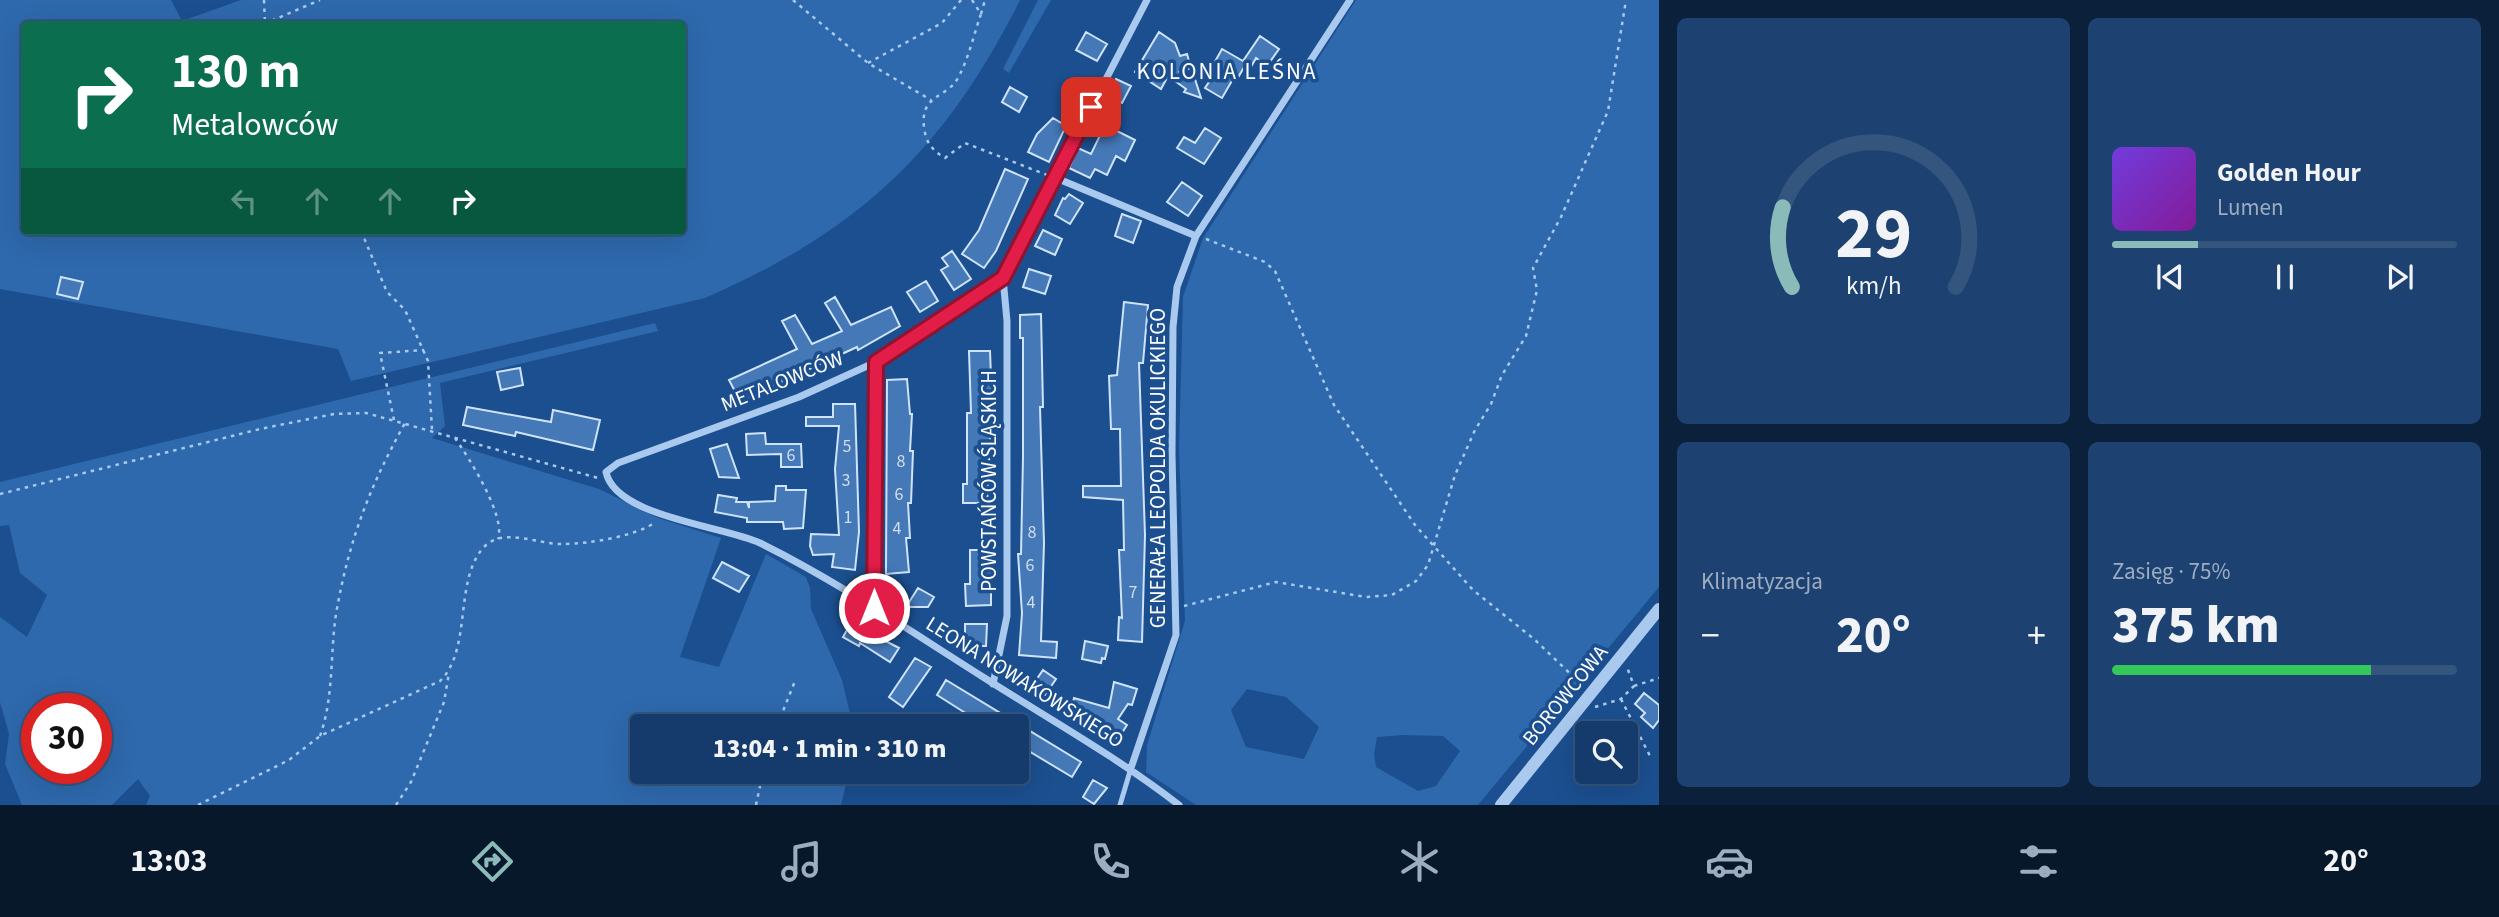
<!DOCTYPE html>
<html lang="pl">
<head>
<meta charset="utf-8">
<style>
  :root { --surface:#143b6b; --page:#1d4271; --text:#f1f3f6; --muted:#9dadc1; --line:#33557e; --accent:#8bbbb9 }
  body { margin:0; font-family:"Source Sans 3",sans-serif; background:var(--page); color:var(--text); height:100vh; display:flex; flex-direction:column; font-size:26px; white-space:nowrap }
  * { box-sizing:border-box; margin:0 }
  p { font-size:23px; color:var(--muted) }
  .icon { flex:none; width:38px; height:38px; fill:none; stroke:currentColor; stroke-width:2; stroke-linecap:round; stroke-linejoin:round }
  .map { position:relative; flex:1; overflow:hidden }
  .details { display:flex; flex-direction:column; gap:18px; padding:18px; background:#0b203b; width:840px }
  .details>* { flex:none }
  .guide { position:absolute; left:21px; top:21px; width:665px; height:214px; border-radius:7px; box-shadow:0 7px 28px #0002,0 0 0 2px var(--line); background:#0b6e4f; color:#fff; overflow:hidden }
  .controls { position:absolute; left:1575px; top:721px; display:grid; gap:14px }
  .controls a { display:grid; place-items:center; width:63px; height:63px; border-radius:7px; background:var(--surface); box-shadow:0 7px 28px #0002,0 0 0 2px var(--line); font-size:35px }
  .speed { position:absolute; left:21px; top:693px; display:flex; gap:14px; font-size:35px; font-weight:700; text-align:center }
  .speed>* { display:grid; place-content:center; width:91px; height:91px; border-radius:50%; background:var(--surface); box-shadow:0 7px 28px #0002,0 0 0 2px var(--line); line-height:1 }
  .speed .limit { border:10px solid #d22; background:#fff; color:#111 }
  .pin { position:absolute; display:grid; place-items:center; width:60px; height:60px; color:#fff; margin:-30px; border-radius:14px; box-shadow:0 4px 10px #0006 }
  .me { position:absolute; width:77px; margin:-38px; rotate:0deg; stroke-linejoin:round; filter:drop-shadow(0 0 5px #0008) }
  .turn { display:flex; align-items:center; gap:24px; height:147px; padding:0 35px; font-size:32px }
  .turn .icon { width:91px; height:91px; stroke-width:2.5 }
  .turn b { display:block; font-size:49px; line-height:60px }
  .lanes { display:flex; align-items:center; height:66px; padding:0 35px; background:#0003; justify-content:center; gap:35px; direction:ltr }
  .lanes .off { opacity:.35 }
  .big { font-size:52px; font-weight:800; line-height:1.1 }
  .details .card { flex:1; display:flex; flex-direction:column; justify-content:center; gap:10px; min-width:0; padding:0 24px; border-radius:10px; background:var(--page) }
  .details .dial { align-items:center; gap:0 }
  .dial svg { height:182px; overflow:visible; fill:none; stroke:var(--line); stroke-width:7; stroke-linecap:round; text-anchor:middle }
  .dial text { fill:var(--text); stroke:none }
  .song { display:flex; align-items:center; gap:21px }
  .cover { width:84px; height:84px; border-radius:10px; background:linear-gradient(135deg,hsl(260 70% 55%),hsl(290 70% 35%)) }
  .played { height:7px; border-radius:4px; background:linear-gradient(90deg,var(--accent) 25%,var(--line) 25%) }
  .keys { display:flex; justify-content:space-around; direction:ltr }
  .heat { display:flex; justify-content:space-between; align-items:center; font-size:38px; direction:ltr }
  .charge { height:10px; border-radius:5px; background:linear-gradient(90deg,#34c759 75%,var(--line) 0) }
  .details .tiles { flex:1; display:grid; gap:18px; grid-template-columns:repeat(2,1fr) }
  .trip { position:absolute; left:630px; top:714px; width:399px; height:70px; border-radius:7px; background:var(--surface); box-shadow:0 7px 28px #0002,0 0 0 2px var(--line); font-weight:800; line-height:70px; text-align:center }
  .tab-bar { display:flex; height:112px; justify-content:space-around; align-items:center; background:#08182b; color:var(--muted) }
  .tab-bar .icon { width:49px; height:49px }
  .tab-bar .current { color:var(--accent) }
  .tab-bar b { font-size:32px; color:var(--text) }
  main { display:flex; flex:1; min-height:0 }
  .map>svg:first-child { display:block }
  .green { fill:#2e69ad; fill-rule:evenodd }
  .building { fill:#4478b7; stroke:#cfe3fa; stroke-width:2 }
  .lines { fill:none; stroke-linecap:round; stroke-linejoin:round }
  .path { stroke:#a9c9ee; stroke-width:2.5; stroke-dasharray:3.5 5; stroke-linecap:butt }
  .service { stroke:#a9c9ee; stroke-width:5 }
  .minor { stroke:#a9c9ee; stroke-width:7 }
  .tertiary { stroke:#a9c9ee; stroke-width:12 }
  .route-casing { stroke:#92132f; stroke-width:18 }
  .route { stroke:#e11d48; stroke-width:12 }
  .labels { text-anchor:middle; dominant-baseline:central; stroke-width:7; stroke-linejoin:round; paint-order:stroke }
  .number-label { font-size:18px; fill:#d0dded }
  .street-label { font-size:21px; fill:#fff; stroke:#1b4f8f }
  .neighbourhood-label { font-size:23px; letter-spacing:2px; fill:#fff; stroke:#1b4f8f }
</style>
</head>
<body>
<main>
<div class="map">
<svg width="1659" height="805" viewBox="0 0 1659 805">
  <rect width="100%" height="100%" fill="#1b4f8f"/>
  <path class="green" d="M0,0H171L182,21L241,0H1020C945,150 859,231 705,298L351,381L338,349L0,289ZM24,24H682V231H24Z
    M1038,0H1051L1009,73L1003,69Z
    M1356,0H1659V587L1478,805H1196L1146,772L1147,745L1185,621L1179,448L1183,297L1203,238ZM1247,689L1286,697L1319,727L1304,759L1246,747L1231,710ZM1403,735L1443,736L1460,751L1436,786L1418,791L1376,767L1374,754L1377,737Z
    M655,323L658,331L440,383L445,426L432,438L599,489L658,518L721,538L680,657L719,667L766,554L806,577L810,588L811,609L842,680L853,726H642V772H849L841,805H146L150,796L138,779L112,805H22L5,764L9,734L0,702V617L27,637L47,595L20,573L9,525L0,526V482ZM37,709H96V768H37Z"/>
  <path class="building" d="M1086,32L1107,44L1097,61L1076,50Z
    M1159,32L1175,43L1180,56L1187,54L1191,68L1180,72L1192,79L1194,76L1201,98L1184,92L1186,89L1168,76L1161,89L1135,72Z
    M1260,36L1279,49L1267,66L1256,58L1248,72L1243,69L1236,81L1233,79L1222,98L1205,88L1217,70L1212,67L1222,49L1243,61Z
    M1116,79L1131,86L1122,103L1107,96Z
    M1010,87L1027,97L1019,112L1002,102Z
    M1053,118L1066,126L1049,162L1028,152L1037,134Z
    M1105,125L1135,140L1125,161L1116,156L1107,175L1095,169L1090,178L1069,168L1078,148L1091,154Z
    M1205,128L1221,138L1204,164L1177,148L1184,137L1195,143Z
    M1005,169L1028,179L996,251L984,268L962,254L979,230Z
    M1182,182L1202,196L1188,216L1167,202Z
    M1069,194L1083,203L1070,224L1055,215L1063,198L1065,199Z
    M1122,214L1141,221L1133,243L1115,236Z
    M1043,230L1062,239L1055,255L1035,246Z
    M952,251L971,279L954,290L941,270L948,266L942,258Z
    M1029,269L1051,276L1045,294L1023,287Z
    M61,277L83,282L78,299L57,294Z
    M926,281L938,301L920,312L907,292Z
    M835,297L851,325L891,307L900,326L858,350L857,347L740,401L729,380L797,349L782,321L795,315L812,344L842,331L825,303Z
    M1124,302L1148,305L1143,363H1139L1145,535L1142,642L1118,640L1119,617L1122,618L1119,550H1124L1123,500L1083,497V486H1121L1120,429H1111L1109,376L1117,375Z
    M1041,314L1043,407H1040L1044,543L1041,641L1057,642L1056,658L1019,655L1022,613L1018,554H1021L1023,457V338H1020V315Z
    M969,351H990L992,401L987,503H963V484H967V413H971Z
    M520,368L523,385L501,390L497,372Z
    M907,379L910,414H912L910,451H913L911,503H908L910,538H906L909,572L886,574L887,380Z
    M833,404H855L859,532L855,570L832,567L834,554L813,555L810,546L811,534L839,535L835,469L839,426H806V417H833Z
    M467,407L551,422L553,410L600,420L593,450L516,432L515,436L463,425Z
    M765,433L766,444H801L802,467H781V454L747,455L746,434Z
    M727,444L739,478L719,477L710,449Z
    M776,486H786V490H806L803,528L784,529L783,522H747V518L715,512L718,495L737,498L736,502H747L749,508V502L775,501Z
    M970,550H991V605L966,606L965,584H970Z
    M722,562L749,576L739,592L713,578Z
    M918,588L934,597L928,607H906Z
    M851,623L899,648L890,662L860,643L859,646L843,637Z
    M965,624H987L986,646H965Z
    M1085,641L1108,646L1105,659L1102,658L1101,663L1082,659Z
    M915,658L931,667L903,707L889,697Z
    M1043,670L1056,679L1045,695L1032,686Z
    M946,680L1081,762L1072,777L1017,744V726H986L937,695Z
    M1114,682L1137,689L1132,705L1128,704L1118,719L1127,725L1118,739L1087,720L1088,716L1071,711L1074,698L1109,708Z
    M1644,693L1659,705V720L1653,728L1641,717L1645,713L1635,704Z
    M1093,780L1107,788L1094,804L1083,797Z"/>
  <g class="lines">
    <path class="path" d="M264,0L265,24
      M793,0L868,63L931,100
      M972,0L981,14C974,34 969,57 959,76C948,99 920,93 924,127C926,143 932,150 945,158L965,143L1047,175
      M981,14L985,0
      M264,24L320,0
      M868,63L942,23L961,0
      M361,231L387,292L405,310L428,361L432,430
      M1206,239L1265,262L1275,271L1334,405L1415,525L1473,590L1534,639L1581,684
      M394,420L380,353L424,350
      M455,438C469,458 506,516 498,539
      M0,494L260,429L334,414L366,413L598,478
      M1184,606L1276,582L1366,597L1392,595L1416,581L1428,565L1455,475L1475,430L1491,404L1502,375L1526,336L1537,290L1533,268L1561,217L1608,111L1626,0
      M1634,686L1659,678
      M1621,699L1651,758
      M1595,707L1621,699L1634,686L1627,667
      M777,726L795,681
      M320,736C334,697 330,654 336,614C349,540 369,488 405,423
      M198,805L289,760L320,736L440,681C473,649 453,578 485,546C504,527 540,545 563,544C589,544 636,536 656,522
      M396,805L411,782L444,702L449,673
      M756,805L763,772"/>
    <path class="service" d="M1120,805L1131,768"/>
    <path class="minor" d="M1147,0L1003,278L876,362L799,397L618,463L606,472C615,517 724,526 760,543C837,581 910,631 983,677C1049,719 1117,757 1179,805
      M1056,178L1196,236
      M874,609L876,362
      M993,684L1007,616V321L1003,278
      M1131,768L1176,635L1172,454L1173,327L1177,287L1196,236L1350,0"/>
    <path class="tertiary" d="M1501,805L1659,609"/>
  </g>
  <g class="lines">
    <g class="route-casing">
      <path id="route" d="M874,608L876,362L1003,278L1091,107"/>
    </g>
    <use href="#route" class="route"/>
  </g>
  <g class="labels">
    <g class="number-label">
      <text x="847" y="446">5</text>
      <text x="791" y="455">6</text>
      <text x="901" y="461">8</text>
      <text x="846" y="480">3</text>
      <text x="899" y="494">6</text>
      <text x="848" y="517">1</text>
      <text x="897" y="528">4</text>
      <text x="1032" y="532">8</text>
      <text x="1030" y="565">6</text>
      <text x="1133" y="592">7</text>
      <text x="1031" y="602">4</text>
    </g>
    <g class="street-label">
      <text transform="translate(782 381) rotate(-22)">METALOWCÓW</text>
      <text transform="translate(1158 468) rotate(-90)">GENERAŁA LEOPOLDA OKULICKIEGO</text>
      <text transform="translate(989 481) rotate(-90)">POWSTAŃCÓW ŚLĄSKICH</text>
      <text transform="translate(1025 682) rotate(32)">LEONA NOWAKOWSKIEGO</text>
      <text transform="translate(1565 695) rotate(-51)">BOROWCOWA</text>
    </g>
    <g class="neighbourhood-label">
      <text x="1227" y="71">KOLONIA LEŚNA</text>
    </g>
  </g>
</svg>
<div class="controls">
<a><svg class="icon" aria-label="search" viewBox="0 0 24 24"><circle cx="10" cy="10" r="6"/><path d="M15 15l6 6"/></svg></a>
</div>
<div class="speed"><div class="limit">30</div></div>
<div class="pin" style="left:1091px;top:107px;background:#d93025"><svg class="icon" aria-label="arrive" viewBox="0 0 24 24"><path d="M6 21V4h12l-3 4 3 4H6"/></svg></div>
<svg class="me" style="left:874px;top:608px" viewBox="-20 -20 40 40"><circle r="17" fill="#e11d48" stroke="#fff" stroke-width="3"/><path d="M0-11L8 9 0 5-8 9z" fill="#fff"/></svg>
<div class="trip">13:04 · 1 min · 310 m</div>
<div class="guide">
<div class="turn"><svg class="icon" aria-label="right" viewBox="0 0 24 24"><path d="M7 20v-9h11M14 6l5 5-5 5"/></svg><div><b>130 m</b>Metalowców</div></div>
<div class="lanes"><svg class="icon off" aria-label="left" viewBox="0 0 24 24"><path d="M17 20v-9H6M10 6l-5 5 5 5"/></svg><svg class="icon off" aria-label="ahead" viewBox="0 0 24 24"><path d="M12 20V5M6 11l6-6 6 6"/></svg><svg class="icon off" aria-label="ahead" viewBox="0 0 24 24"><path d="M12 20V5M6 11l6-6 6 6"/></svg><svg class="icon" aria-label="right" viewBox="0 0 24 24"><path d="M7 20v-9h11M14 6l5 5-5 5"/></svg></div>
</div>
</div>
<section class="details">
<div class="tiles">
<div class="card dial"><svg viewBox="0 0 100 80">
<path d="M14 69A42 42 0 1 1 86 69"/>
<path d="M14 69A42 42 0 0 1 10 34" stroke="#8bbbb9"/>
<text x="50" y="56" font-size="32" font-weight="700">29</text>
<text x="50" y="72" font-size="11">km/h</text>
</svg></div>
<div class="card">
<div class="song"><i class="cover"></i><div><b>Golden Hour</b><p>Lumen</p></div></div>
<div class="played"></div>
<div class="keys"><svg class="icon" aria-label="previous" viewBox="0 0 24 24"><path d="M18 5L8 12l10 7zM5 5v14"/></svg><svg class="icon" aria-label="pause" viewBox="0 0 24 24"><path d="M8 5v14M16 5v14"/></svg><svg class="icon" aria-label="next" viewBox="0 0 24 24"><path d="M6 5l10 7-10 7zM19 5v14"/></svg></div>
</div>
<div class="card"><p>Klimatyzacja</p>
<div class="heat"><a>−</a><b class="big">20°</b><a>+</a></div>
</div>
<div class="card"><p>Zasięg · 75%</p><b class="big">375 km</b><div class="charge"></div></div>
</div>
</section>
</main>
<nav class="tab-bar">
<b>13:03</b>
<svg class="icon current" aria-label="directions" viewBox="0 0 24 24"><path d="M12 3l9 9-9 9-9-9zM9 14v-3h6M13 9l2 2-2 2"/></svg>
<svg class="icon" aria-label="music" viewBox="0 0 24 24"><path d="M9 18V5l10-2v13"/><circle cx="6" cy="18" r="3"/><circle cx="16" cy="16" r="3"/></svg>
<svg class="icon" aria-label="phone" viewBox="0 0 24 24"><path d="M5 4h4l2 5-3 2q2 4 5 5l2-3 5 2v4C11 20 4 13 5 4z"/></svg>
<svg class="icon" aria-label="climate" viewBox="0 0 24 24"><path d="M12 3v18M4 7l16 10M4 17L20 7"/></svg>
<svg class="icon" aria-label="car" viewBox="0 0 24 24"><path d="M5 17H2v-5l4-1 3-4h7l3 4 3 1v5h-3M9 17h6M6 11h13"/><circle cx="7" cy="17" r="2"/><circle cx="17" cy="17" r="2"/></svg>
<svg class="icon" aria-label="filters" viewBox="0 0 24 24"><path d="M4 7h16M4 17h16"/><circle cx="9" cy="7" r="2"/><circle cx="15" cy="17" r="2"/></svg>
<b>20°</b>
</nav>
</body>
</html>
